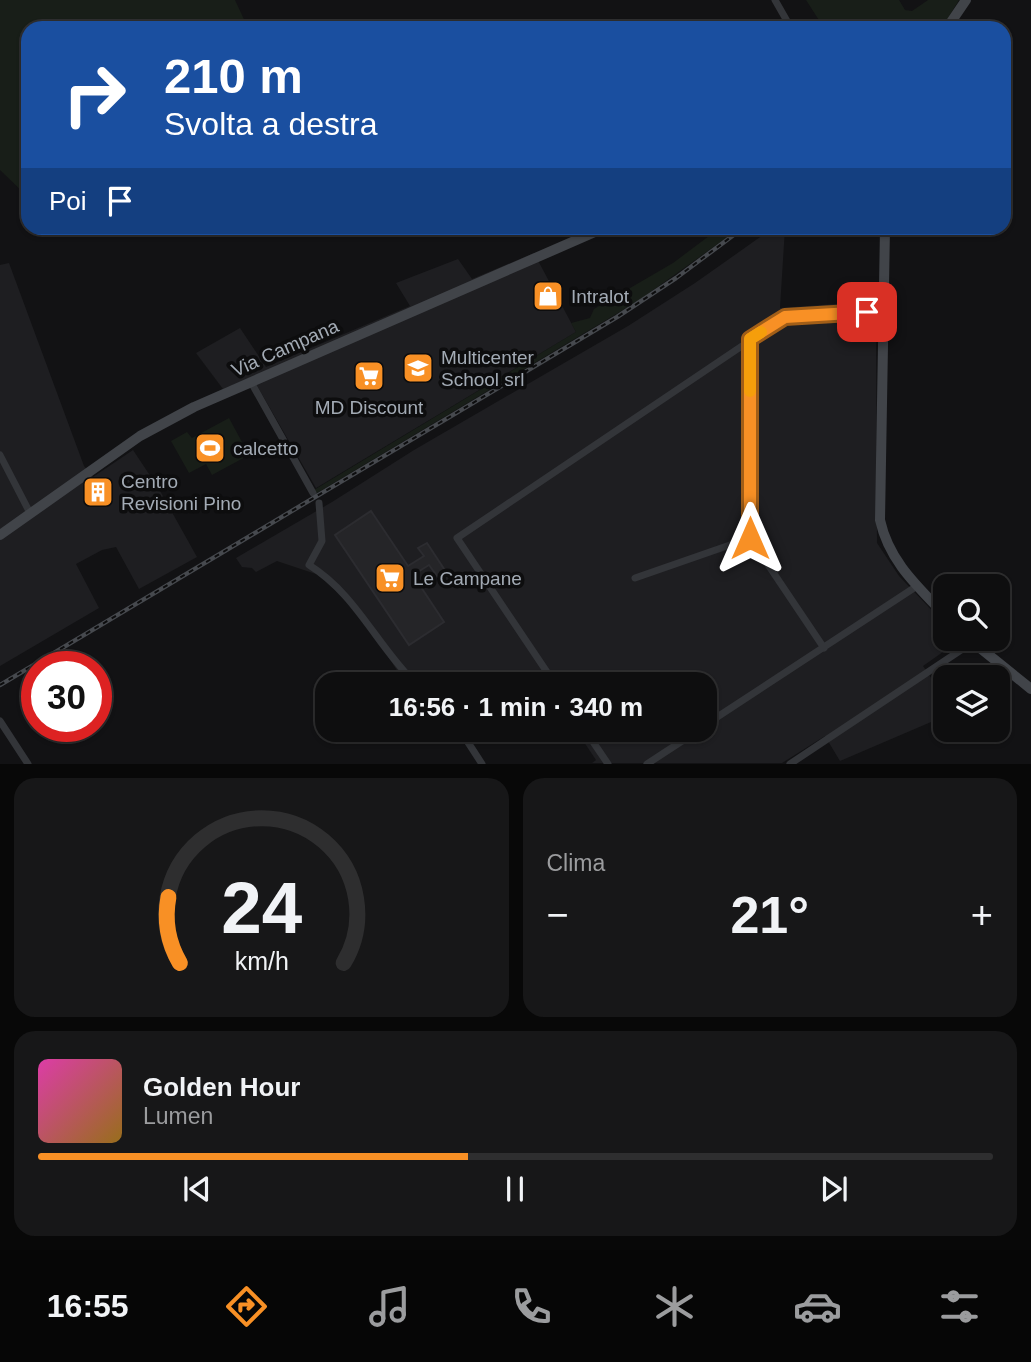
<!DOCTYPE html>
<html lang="it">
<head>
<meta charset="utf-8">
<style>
  :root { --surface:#0e0e0f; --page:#171718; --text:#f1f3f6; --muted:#9b9c9e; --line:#2e2e2f; --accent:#f89025 }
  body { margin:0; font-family:Arial,sans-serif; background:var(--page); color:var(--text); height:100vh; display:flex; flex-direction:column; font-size:26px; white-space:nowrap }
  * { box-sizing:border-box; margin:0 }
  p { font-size:23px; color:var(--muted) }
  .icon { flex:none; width:38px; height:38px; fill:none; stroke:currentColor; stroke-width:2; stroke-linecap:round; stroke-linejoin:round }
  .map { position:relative; height:764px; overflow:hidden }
  .details { display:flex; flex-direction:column; gap:14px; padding:14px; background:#080808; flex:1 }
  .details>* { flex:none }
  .hud { position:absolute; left:21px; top:21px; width:990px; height:214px; border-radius:21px; box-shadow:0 2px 5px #0004,0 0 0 2px var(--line); background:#1a4fa0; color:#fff; overflow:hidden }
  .buttons { position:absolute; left:933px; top:574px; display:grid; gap:14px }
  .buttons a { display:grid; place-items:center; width:77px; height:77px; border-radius:14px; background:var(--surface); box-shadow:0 2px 5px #0004,0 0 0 2px var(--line); font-size:35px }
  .speed { position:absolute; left:21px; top:651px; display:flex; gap:14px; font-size:35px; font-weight:700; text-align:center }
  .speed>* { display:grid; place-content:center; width:91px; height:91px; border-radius:50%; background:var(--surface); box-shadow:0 2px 5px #0004,0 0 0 2px var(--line); line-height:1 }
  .speed .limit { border:10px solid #d22; background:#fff; color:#111 }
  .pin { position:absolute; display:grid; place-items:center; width:60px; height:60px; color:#fff; margin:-30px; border-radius:14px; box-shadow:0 4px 10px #0006 }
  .me { position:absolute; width:77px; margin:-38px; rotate:0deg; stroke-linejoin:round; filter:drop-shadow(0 0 5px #0008) }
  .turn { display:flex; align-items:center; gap:24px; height:147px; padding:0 28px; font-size:32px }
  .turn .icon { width:91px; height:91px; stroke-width:2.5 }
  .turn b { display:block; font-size:49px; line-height:60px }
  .then { display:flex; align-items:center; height:66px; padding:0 28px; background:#0003; gap:14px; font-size:26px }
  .big { font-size:52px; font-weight:700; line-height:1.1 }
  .details .card { flex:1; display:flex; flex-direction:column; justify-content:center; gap:10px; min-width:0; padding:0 24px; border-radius:21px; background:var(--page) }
  .details .dial { align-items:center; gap:0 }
  .dial svg { height:182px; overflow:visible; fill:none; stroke:var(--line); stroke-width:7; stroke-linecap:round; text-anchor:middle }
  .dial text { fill:var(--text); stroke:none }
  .song { display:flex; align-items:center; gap:21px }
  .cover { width:84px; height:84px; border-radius:10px; background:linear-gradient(135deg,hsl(320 70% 55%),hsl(40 70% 35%)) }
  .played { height:7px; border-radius:4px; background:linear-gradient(90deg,var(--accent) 45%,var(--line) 45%) }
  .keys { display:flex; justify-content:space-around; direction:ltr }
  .heat { display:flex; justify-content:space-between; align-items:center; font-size:38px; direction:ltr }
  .details .tiles { flex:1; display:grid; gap:14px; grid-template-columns:1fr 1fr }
  .card:last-child { grid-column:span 2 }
  .trip { position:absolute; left:315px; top:672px; width:402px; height:70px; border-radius:21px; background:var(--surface); box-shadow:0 2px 5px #0004,0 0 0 2px var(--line); font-weight:700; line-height:70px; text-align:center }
  .tab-bar { display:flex; height:112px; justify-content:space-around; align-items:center; background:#060606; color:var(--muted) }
  .tab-bar .icon { width:49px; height:49px }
  .tab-bar .active { color:var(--accent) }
  .tab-bar b { font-size:32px; color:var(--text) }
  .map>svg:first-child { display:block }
  .built { fill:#1e1e21 }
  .green { fill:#181e18 }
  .building { fill:#252528; stroke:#2c2c30; stroke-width:2 }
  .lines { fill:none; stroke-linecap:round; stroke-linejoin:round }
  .street { stroke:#333539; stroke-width:7 }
  .secondary { stroke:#414449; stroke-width:10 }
  .rail-casing { stroke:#46494e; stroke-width:4.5 }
  .rail { stroke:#0d0d0e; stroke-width:2; stroke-dasharray:5; stroke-linecap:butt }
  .route-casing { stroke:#a15e18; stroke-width:18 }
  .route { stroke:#f89025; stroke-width:12 }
  .slow { stroke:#f59e0b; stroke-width:12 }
  .labels { text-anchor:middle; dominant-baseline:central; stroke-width:7; stroke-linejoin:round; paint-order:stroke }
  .poi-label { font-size:19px; fill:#a3abb5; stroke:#0d0d0e; text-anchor:start }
  .street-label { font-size:19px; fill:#a3abb5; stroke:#0d0d0e }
</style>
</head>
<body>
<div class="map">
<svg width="1031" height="764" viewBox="0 0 1031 764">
  <rect width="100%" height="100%" fill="#121214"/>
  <path class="built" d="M773,228H785L780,308L876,301L877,543L899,576L945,624V639L960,640L923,666L945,698V716L840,761L825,736L782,763H592L596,760L576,730H705V684H406L358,611L319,575L277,561L256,572L252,568L242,567L236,558L332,502L414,450L628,326L695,283Z
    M534,253L576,332L316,488L252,377L223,389L196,353L240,328L266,367L410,306L396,283L458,259L472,279Z
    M9,263L84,466L93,477L133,450L159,489L197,557L139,589L116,547L102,550L76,564L99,608L0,666V265Z"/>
  <path class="green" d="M0,0H235L248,28H28V197L0,170Z
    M806,0H899L905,10L912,11L928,0H959L942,28H824Z
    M729,228H740L638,301L317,493L314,490L576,332L571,323L590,318L594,309L673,263L713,233L719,235Z
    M229,418L249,455L212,475L206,464L189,473L171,441L187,432L192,438Z"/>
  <path class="building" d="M98,479L109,501L98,505L88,483Z
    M371,511L408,566L424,556L418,548L427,543L448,575L440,580L429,565L413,575L444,622L409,645L335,535Z"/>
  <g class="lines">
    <path class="street" d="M775,0L791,28
      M251,382L313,493
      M0,455L30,513
      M319,503L322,541L309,565C356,594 377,646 416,684
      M750,538V339
      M635,578L750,538L824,648
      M555,684L457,538L785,317L883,311
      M0,721L28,764
      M705,725L917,586
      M460,730L482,764
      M585,730L608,764
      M647,764L699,730
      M790,764L973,642"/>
    <path class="secondary" d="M947,28L966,0
      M885,228L880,520C889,561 917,586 945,615
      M0,535L140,436L194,407L604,228
      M969,639L1031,689"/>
    <g class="rail-casing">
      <path id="rail" d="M0,685L617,317L676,278L743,228"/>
    </g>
    <use href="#rail" class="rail"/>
  </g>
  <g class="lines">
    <g class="route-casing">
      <path id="route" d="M750,538V339L785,317L867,312"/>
    </g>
    <use href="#route" class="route"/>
    <path class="slow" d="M750,391V339L761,332"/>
  </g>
  <defs>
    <g id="shop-square" transform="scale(1.575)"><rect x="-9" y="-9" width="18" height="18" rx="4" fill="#f89025" stroke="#0d0d0e"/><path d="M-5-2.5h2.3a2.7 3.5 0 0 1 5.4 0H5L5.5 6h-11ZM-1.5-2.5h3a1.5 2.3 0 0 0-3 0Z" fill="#fff"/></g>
    <g id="school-square" transform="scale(1.575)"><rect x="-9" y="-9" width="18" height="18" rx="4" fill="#f89025" stroke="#0d0d0e"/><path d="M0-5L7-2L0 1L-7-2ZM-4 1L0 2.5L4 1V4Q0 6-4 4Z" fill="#fff"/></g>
    <g id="supermarket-square" transform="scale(1.575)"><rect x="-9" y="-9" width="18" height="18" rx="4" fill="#f89025" stroke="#0d0d0e"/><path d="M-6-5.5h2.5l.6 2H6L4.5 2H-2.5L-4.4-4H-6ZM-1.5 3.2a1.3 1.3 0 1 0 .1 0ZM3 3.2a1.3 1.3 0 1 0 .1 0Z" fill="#fff"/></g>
    <g id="stadium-square" transform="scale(1.575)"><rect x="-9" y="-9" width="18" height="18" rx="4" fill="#f89025" stroke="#0d0d0e"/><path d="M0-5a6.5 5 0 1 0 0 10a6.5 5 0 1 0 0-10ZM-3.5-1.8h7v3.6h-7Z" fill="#fff"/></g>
    <g id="building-square" transform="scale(1.575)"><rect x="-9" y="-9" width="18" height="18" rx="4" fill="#f89025" stroke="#0d0d0e"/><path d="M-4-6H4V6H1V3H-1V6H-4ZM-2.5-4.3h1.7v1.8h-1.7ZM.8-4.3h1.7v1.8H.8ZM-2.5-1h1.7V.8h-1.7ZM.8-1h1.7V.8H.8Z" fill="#fff"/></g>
  </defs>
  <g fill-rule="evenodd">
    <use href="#shop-square" x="548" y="296"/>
    <use href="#school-square" x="418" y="368"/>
    <use href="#supermarket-square" x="369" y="376"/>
    <use href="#stadium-square" x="210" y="448"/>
    <use href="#building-square" x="98" y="492"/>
    <use href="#supermarket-square" x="390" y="578"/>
  </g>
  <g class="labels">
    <g class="poi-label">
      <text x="571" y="296">Intralot</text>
      <text x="441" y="357">Multicenter<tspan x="441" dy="22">School srl</tspan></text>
      <text x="369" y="407" text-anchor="middle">MD Discount</text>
      <text x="233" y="448">calcetto</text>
      <text x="121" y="481">Centro<tspan x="121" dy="22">Revisioni Pino</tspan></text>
      <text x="413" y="578">Le Campane</text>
    </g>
    <g class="street-label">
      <text transform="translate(285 348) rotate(-24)">Via Campana</text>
    </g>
  </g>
</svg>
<div class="buttons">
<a><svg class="icon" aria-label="search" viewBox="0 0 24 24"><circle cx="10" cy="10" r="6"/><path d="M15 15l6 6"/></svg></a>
<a><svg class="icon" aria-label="layers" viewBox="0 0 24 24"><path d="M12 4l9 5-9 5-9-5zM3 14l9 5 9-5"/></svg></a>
</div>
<div class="speed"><div class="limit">30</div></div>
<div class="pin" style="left:867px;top:312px;background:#d93025"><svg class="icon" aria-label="arrive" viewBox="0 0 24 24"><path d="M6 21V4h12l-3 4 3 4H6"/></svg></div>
<svg class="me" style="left:750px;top:538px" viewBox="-20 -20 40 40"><path d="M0-17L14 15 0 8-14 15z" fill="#f89025" stroke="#fff" stroke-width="4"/></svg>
<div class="trip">16:56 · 1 min · 340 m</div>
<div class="hud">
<div class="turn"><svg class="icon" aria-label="right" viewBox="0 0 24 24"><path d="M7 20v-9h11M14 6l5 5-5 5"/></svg><div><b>210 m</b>Svolta a destra</div></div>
<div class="then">Poi<svg class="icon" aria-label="arrive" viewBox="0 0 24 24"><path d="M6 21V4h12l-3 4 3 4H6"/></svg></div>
</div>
</div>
<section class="details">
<div class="tiles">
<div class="card dial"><svg viewBox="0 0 100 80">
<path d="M14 69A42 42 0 1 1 86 69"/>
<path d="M14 69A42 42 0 0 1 9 40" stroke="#f89025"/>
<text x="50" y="56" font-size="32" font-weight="700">24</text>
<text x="50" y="72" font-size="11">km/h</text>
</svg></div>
<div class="card"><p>Clima</p>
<div class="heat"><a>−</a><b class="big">21°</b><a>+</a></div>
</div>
<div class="card">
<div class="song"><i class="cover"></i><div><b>Golden Hour</b><p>Lumen</p></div></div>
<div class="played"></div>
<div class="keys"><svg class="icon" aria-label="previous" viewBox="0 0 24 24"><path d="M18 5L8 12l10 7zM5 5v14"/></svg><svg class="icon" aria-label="pause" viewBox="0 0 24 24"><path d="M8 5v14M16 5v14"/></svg><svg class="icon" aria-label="next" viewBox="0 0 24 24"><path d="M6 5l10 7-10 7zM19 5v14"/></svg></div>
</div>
</div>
</section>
<nav class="tab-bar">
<b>16:55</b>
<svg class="icon active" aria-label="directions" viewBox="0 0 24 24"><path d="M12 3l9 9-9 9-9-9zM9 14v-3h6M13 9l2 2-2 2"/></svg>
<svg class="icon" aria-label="music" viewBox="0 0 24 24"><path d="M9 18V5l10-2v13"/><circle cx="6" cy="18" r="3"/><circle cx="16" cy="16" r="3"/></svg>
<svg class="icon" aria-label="phone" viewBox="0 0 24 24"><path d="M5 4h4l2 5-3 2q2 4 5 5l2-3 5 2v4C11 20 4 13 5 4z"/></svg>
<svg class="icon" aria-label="climate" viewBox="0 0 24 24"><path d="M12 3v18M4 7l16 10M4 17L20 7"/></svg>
<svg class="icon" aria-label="car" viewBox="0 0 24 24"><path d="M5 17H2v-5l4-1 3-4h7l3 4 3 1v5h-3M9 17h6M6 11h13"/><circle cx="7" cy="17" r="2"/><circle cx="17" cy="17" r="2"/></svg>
<svg class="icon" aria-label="filters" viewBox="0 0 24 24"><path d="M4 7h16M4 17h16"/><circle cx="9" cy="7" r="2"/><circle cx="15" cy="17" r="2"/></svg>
</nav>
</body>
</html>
